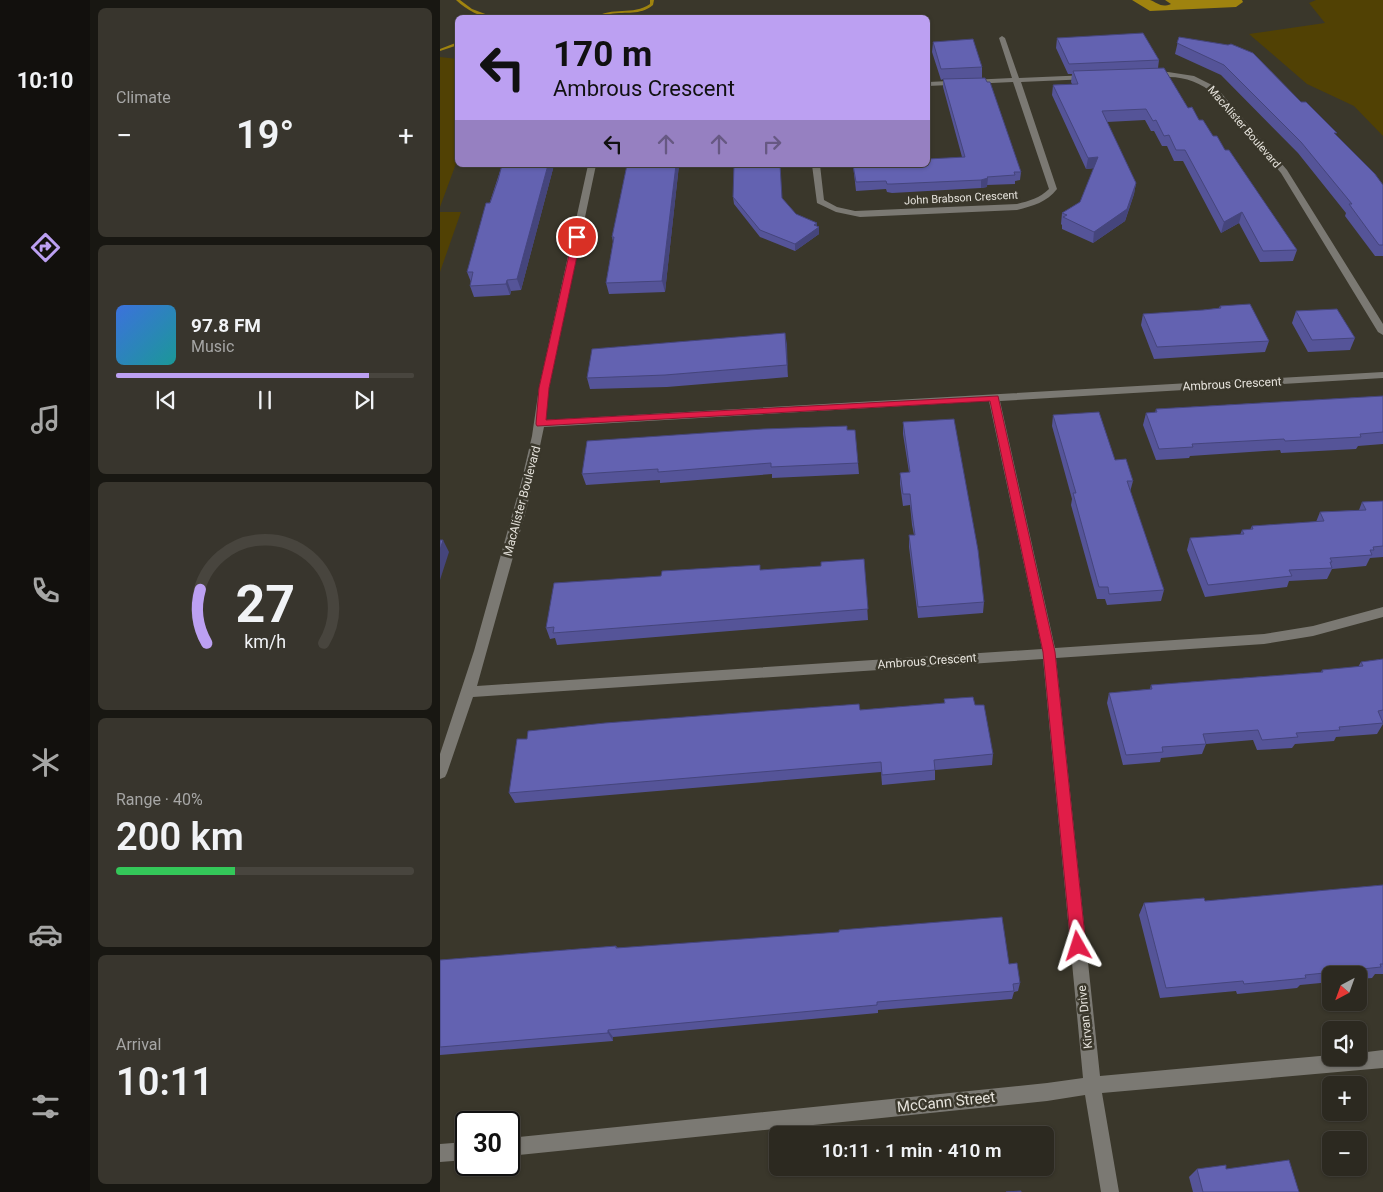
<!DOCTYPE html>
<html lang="en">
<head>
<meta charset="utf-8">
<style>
  :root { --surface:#2c2920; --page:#38352d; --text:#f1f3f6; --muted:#a6a6a5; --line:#48453e; --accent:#bca0f2 }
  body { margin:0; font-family:Roboto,sans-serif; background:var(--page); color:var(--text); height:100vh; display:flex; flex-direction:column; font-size:19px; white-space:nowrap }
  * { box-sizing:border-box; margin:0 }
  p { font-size:16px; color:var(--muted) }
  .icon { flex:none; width:28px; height:28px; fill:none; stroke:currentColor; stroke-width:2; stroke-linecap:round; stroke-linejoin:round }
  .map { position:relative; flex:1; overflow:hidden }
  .drawer { display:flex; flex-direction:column; gap:8px; padding:8px; background:#181712; width:350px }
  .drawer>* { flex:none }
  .banner { position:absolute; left:15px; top:15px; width:475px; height:152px; border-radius:8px; box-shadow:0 1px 4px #0004,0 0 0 1px var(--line); background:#bca0f2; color:#111; overflow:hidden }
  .needle { width:32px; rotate:221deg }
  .controls { position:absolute; left:882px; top:966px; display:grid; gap:10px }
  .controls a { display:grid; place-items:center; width:45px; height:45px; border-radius:8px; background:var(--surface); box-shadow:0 1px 4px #0004,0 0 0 1px var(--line); font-size:25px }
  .speed { position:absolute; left:15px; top:1111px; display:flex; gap:10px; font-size:25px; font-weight:700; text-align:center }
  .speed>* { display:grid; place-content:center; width:65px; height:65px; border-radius:50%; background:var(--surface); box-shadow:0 1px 4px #0004,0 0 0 1px var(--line); line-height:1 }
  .speed .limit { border:2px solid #111; border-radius:8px; background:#fff; color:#111 }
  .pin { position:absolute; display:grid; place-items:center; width:42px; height:42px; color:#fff; margin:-21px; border:2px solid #fff; border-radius:50%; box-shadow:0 1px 5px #0007 }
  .me { position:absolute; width:55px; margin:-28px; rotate:354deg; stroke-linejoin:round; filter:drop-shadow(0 0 4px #0008) }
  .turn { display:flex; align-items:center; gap:18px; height:105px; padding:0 15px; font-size:22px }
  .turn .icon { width:65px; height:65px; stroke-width:2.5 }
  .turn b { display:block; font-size:35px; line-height:42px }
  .lanes { display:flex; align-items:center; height:48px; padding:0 15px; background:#0003; justify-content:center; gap:25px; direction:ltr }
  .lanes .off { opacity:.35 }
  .big { font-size:38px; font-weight:600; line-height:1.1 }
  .drawer .widget { flex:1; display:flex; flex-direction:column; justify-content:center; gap:8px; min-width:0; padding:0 18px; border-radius:8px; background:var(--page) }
  .drawer .dial { align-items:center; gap:0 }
  .dial svg { height:130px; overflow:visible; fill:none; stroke:var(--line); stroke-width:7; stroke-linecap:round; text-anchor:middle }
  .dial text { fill:var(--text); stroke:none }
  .song { display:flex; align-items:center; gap:15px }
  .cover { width:60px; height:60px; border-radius:8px; background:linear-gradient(135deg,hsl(220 70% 55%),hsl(180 70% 35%)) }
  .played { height:5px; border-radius:2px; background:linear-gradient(90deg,var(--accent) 85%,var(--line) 85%) }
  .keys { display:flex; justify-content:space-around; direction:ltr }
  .heat { display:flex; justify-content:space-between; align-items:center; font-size:28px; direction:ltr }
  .charge { height:8px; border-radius:4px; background:linear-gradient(90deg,#34c759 40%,var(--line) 0) }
  .trip { position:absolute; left:329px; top:1126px; width:285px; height:50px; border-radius:8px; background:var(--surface); box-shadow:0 1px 4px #0004,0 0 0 1px var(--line); font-weight:600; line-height:50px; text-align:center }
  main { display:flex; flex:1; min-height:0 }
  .dock { display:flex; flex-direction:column; width:90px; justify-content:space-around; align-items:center; background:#12100d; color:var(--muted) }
  .dock .icon { width:35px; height:35px }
  .dock .active { color:var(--accent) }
  .dock b { font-size:22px; color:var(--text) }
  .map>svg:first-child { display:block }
  .green { fill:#514104 }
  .water { fill:#9f830f }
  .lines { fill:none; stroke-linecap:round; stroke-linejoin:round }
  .stream { fill:#9f830f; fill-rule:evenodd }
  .minor { fill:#7b7973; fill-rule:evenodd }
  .wall { fill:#555498 }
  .shaded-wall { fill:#45457c }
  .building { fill:#6362b1; stroke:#45457c }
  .route { fill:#e11d48; stroke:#92132f }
  .labels { text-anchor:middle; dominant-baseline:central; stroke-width:5; stroke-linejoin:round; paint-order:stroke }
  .far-street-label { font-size:11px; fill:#e6e3dc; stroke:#3a372b }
  .street-label { font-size:12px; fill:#e6e3dc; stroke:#3a372b }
  .near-street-label { font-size:15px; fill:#e6e3dc; stroke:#3a372b }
</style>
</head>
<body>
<main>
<nav class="dock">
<b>10:10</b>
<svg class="icon active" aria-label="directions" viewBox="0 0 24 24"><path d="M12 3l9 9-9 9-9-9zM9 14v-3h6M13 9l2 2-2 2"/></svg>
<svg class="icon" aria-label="music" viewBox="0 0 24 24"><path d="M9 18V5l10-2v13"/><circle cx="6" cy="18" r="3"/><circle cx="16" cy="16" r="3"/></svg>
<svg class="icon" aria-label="phone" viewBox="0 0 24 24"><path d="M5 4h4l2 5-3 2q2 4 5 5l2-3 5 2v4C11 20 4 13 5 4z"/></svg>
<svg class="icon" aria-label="climate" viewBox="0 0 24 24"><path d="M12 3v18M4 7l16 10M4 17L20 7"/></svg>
<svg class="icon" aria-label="car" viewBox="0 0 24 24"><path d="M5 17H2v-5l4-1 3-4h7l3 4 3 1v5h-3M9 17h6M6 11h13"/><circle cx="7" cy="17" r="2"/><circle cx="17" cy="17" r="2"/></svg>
<svg class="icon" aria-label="filters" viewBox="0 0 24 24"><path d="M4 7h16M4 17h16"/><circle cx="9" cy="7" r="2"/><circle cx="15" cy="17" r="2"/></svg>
</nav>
<section class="drawer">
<div class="widget"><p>Climate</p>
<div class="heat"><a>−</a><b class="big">19°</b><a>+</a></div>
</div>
<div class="widget">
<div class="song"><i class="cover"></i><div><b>97.8 FM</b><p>Music</p></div></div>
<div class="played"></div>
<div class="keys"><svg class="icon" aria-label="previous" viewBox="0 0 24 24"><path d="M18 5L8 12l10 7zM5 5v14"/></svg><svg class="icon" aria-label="pause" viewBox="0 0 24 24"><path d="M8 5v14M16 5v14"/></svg><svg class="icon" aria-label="next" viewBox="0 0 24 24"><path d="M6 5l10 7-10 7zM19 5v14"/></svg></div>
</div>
<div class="widget dial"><svg viewBox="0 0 100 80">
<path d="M14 69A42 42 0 1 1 86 69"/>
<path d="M14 69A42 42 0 0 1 10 36" stroke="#bca0f2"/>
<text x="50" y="56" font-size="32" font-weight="700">27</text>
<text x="50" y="72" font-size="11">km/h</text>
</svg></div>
<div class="widget"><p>Range · 40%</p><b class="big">200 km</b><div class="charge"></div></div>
<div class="widget"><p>Arrival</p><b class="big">10:11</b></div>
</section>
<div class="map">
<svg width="943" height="1192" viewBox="0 0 943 1192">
  <rect width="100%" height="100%" fill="#3a372b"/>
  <path class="green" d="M876,0H943V136L914,106L867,84L809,34L885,23L869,3Z
    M0,57L18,59L17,161L0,207Z
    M0,212H21L0,272Z"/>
  <path class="water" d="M692,0C697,0 705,0 710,0C718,3 721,8 731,4L725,0H802L803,2L796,7L710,11Z"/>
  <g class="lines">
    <path class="stream" d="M16,0H20L32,9L56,18C40,18 27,10 16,0Z
      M210,0H214L213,5C199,16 187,11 170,14C164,15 160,18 154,18C172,6 193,16 210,4Z
      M18,42V45L0,51V49Z"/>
    <path class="minor" d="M562,36L565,38L579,78L649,75L653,77L649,79L581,82L617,189C607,202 593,206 577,210L420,217L396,212L377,203L372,165H380L384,200L397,207L415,211L577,204C589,201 600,198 609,189L573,82L488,86V82L572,78L559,38Z
      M728,72L754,76L776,87L847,170L943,324V335L938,332L841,173L770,91C752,77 734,76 712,77L708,75L712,73Z
      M148,165H156L109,388L105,420L943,372V378L560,401L615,648L824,634L873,626L943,607V617L873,636L824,644L616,658L660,1076L891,1055V1058H919V1053L943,1050V1068L662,1093L679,1192H661L645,1095L607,1101L69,1156V1138L607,1083L643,1078L603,659L33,697L7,773L5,777L0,779V754L34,651L81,483L92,436L99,388ZM549,401L602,649L37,686L87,507L104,427Z
      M26,1142V1160L0,1162V1144Z"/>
  </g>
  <path class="wall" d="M739,37L861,102L896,136L943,185V256H935L905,216L906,213L858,153L781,75L735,54Z
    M617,38L719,60L718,68L748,108L785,150L857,250L853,261L820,262L799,223L781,233L743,161H734L727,146H722L714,131H711L705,120L667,122L696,183L694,194L685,221L653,243L622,229V225L621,224L622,213L640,202L654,168L646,169L612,95L613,85L632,84L631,82L632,74H628L616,48Z
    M493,42L542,67V78L581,172L580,180L575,181V184L547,185V187L541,188L452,193L447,192L446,189L416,191L413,165L522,157L503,87V79L501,80L492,52Z
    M62,165H114L81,290L71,291L70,295L34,297L30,286L31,282L27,272Z
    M187,165H239L225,292L169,294L166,283L173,242L172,237Z
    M293,197L342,199L356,214L377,223V226L379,227V234L355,251L320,237L294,204Z
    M780,306L829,341L825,352L714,359L701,325L703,314L763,310L779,308Z
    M856,311L915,338L910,350L868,352L852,323Z
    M345,333L348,377L227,387L150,389L147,378Z
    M943,396V444L918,446L916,449L841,453L840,450L750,456L749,458L716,460L703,425L706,413H715L716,409Z
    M613,415L675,460L693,481L690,492L724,590L721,601L667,605L665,599H657L631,505L632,499L612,426Z
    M463,422L544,602L543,613L478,618L469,547V535H474L472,525L470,505L463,506L460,484V473L469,472L463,434Z
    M407,430L418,463L419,474L332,478V474L220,483V480L146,485L142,474Z
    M943,501V557L930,558L926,566L892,569L887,579L849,581L847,587L765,597L747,550L750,538L800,535L802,530H810L812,526L876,522L880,512L919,510L922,502Z
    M424,559L428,620L117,645L115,638L110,639L106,628L321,570L381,566Z
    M943,659V721H942L943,724L937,734L896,737L894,741L855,744L852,748L817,750L813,740L766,744L762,754L721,758L720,762L683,765L667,703L669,693L710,689L711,685L881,672L882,670L918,667L921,662Z
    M504,699L535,705L553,754L552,765L495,770V780L442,785L441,772L75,803L69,793L420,710L504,703Z
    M943,885V974H935L932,978L919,979V975H891V982L860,985L857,988L797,994L796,991L720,998L699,915L704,903L765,901Z
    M176,946L178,948L569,964L580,983L578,991L574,992L572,999L438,1010V1013L173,1037V1041L0,1055V960Z
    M757,1169H786L859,1192H753L749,1177Z"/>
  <path class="shaded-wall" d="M658,157L657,168L646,169L648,158Z
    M108,165H114L81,290L77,279Z
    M236,165H239L225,292L222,281Z
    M548,178L547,187L541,188V180Z
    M696,183L694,194L685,221L653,243L654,232Z
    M802,212L799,223L781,233L784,222Z
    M377,223V228L379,227V234L355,251V244Z
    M67,280L71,291L70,295L66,284Z
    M345,333L347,344L348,377L347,365Z
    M3,540L9,552L0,580V550Z
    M168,1030L173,1037V1041L168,1033Z"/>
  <path class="building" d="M703,33L719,60L629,64L617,38Z
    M739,37L788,45L791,44L813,53L861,102H866L897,133H894L935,174L943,185V245H939L909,204H912L861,142L784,65L737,43Z
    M533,39L542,67L501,69L493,42Z
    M724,68L748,108L752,107L759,120H763L773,136H777L785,150H789L857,250L823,251L802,212L784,222L745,150H736L729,135L724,136L716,120L713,121L706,109L662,111L696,183L687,209L654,232L623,217L627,215L622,213L640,202L658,157L648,158L613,85L638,84L633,71Z
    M545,78L547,82H550L581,172H574L575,175L547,177L548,178L541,180L452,184H447L446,181L416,182L413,165H488V159L525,157L503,79Z
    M62,165H108L77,279L67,280L66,284L30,286L33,272H27L46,203H50L58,180Z
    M187,165H236L222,281L166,283L174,237H172Z
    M294,165H340L342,198L356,214L377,223L374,225L379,227L355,244L320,230L293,197Z
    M810,304L829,341L717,347L703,314L763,310L781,308L780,306Z
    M897,309L915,338L872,340L856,311Z
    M345,333L347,365L225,375L147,378L152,349Z
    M943,396V432L920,434L921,437L845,441L844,439L752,444L753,447L719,449L706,413L717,412L716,409Z
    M659,412L675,460L686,459L693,481H687L724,590L669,594L668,587H659L633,493H636L613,415Z
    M514,419L538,550L544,602L478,607L469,535H475L472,513L470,494H463L460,473L470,472L463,422Z
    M407,426V430H415L418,463L331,467V463L218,472V469L142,474L147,441L323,429Z
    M943,501V546L933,547L934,550H930L932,555L890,558L892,562H890L892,568L849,570L852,576L768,585L750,538L804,534L802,530L813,529L812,526L884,521L880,512L926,510L922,502Z
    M0,540H3L0,550Z
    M424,559L428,609L113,633L114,627L106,628L114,583L221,576L222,571L320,565V570L350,568L381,566V562Z
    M943,659V710L938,711L943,723L899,727L900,730L856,733L858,737L822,740L818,730L763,734L766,744L722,747L723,752L686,755L669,693L712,689L711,685L883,672L882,670L923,666L921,662Z
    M533,697L535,705H544L553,754L494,760L495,770L442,775L441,762L69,793L77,739H87L88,731L165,723L419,704L420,710L505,703L504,699Z
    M943,885V964H940L941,967L865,975L866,978L804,984L803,981L726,988L704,903L764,898L765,901Z
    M562,917L569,964L577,963L580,983L573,984L574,991L437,1002V1005L168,1030V1033L0,1047V960L176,946V948L344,936L399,932V930Z
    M849,1160L859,1192H763L757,1169L786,1165V1169Z
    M581,1191V1192H566Z"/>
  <path class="route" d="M137,234L141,237L109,388L106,420L558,396L615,652L646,946L643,951L638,953L633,951L631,946L603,652L550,401L97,426L96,424L99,388L133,237Z"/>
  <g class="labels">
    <g class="far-street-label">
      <text transform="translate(804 127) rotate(49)">MacAlister Boulevard</text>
      <text transform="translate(521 198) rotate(-3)">John Brabson Crescent</text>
    </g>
    <g class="street-label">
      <text transform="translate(792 384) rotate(-3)">Ambrous Crescent</text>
      <text transform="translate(82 501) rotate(-75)">MacAlister Boulevard</text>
      <text transform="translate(487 661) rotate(-4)">Ambrous Crescent</text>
      <text transform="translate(645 1017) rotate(-96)">Kirvan Drive</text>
    </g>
    <g class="near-street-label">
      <text transform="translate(506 1102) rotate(-6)">McCann Street</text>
    </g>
  </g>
</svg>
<div class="controls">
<a><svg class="needle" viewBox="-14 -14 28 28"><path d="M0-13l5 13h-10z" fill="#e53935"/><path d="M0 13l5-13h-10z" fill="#a6a6a5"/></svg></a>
<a><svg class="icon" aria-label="sound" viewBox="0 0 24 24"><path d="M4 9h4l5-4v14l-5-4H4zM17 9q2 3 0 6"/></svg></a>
<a>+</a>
<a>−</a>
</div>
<div class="speed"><div class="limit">30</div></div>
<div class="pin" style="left:137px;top:237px;background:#d93025"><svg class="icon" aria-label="arrive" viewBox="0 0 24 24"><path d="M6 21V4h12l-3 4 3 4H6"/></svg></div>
<svg class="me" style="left:638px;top:946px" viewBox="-20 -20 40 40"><path d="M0-17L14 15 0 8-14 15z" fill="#e11d48" stroke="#fff" stroke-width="4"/></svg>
<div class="trip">10:11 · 1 min · 410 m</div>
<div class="banner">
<div class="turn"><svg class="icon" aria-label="left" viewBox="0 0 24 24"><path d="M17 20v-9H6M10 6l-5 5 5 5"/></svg><div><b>170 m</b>Ambrous Crescent</div></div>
<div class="lanes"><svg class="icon" aria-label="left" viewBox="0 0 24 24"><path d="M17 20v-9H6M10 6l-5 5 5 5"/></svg><svg class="icon off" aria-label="ahead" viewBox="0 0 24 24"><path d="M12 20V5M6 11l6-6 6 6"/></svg><svg class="icon off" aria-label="ahead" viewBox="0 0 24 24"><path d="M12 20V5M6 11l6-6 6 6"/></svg><svg class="icon off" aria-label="right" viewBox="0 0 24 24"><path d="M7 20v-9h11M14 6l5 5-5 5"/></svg></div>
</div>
</div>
</main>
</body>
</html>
